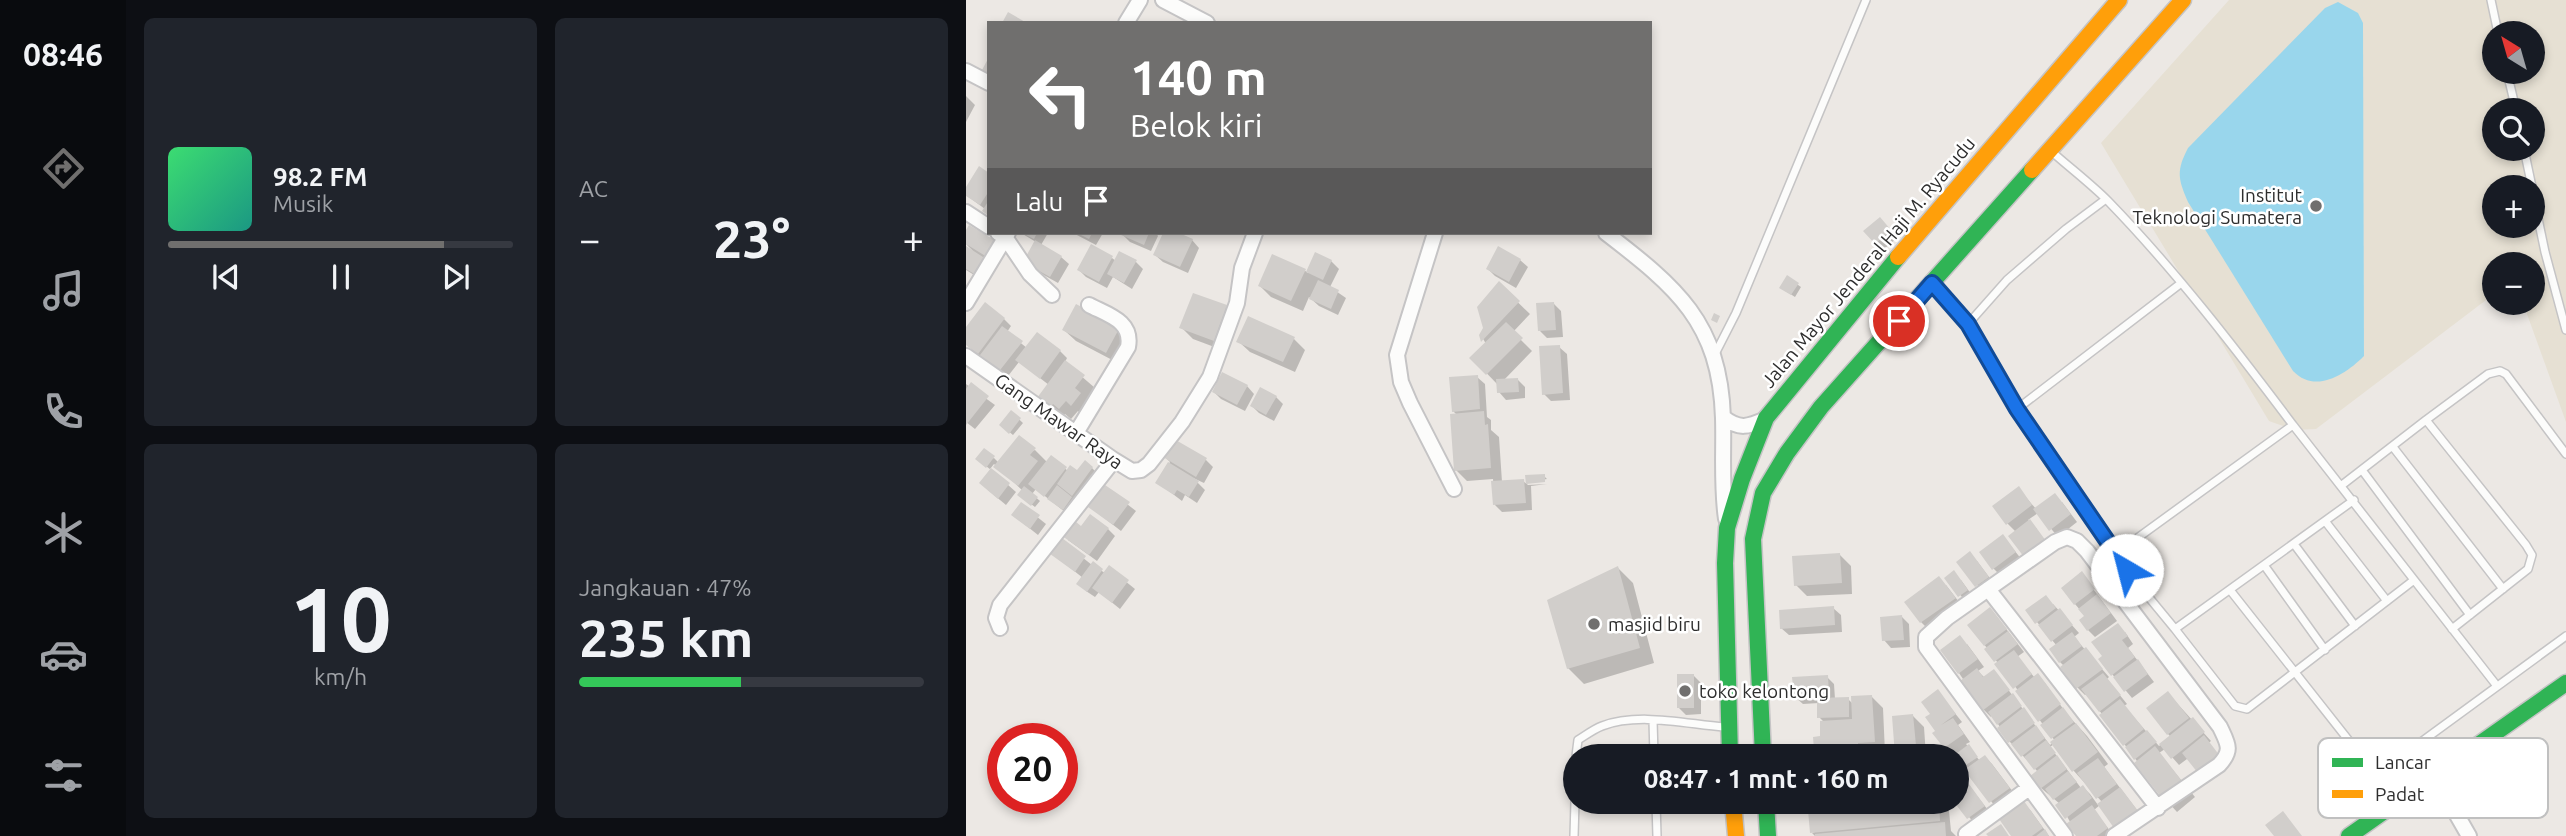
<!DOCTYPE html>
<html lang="id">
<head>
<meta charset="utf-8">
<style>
  :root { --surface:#171b24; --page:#20242c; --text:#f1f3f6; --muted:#9ea1a6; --line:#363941; --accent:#706f6e }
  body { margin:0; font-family:Ubuntu,sans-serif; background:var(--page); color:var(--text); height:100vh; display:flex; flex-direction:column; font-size:26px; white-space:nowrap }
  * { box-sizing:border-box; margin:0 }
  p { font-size:23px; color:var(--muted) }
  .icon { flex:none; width:38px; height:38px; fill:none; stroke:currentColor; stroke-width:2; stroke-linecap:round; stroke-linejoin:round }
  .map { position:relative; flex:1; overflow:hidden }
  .panel { display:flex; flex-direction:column; gap:18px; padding:18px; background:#0d0f14; width:840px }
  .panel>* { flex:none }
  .top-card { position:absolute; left:21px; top:21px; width:665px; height:214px; border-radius:0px; box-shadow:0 4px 10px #0003; background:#706f6e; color:#fff; overflow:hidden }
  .needle { width:46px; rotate:323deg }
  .fabs { position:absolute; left:1516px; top:21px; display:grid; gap:14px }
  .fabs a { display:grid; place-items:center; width:63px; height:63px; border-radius:50%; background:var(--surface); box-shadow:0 4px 10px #0003; font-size:35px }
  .speed { position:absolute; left:21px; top:723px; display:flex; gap:14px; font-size:35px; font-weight:700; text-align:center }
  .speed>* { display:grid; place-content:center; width:91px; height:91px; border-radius:50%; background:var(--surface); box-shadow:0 4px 10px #0003; line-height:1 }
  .speed .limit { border:10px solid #d22; background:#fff; color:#111 }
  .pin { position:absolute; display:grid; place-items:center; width:60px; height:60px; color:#fff; margin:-30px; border:4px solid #fff; border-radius:50%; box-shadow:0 2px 7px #0007 }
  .me { position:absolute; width:77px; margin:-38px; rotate:323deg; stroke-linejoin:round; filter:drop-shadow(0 0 5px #0008) }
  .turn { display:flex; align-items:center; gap:24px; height:147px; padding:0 28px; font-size:32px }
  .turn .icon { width:91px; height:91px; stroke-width:2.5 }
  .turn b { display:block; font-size:49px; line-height:60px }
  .then { display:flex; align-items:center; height:66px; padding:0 28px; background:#0003; gap:14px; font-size:26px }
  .big { font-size:52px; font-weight:600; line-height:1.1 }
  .panel .widget { flex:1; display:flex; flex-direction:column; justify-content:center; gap:10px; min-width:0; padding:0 24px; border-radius:10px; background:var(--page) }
  .panel .dial { align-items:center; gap:0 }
  .dial b { font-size:91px; line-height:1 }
  .song { display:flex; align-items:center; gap:21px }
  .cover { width:84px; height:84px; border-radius:10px; background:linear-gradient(135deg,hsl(140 70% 55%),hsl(170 70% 35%)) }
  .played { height:7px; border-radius:4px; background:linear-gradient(90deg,var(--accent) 80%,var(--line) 80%) }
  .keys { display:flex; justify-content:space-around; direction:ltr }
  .heat { display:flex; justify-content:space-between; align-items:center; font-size:38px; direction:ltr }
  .charge { height:10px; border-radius:5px; background:linear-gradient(90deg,#34c759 47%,var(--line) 0) }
  .panel .tiles { flex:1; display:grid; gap:18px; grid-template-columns:repeat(2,1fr) }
  .trip { position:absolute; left:597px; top:744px; width:406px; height:70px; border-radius:35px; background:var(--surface); box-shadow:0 4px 10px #0003; font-weight:600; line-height:70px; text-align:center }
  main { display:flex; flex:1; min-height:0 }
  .menu { display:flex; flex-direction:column; width:126px; justify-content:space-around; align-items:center; background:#090b0e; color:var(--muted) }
  .menu .icon { width:49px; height:49px }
  .menu .selected { color:var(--accent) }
  .menu b { font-size:32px; color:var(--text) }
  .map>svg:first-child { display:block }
  .education { fill:#e6e0d3; fill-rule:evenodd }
  .water { fill:#99d6ec }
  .shadow { fill:#0003; fill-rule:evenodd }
  .building { fill:#d1cecb }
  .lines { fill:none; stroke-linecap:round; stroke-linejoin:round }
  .lane-casing { stroke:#c5c4c5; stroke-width:10 }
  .street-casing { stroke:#c5c4c5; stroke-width:18 }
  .fast-casing { stroke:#c5c4c5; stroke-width:19 }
  .slow-casing { stroke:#c5c4c5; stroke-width:19 }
  .lane { stroke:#fcfcfb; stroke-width:7 }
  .street { stroke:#fcfcfb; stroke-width:14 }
  .fast { stroke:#30b455; stroke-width:16 }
  .slow { stroke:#ff9f0a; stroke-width:16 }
  .route-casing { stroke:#114b97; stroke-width:18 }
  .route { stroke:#1a73e8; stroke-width:12 }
  .poi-dot { fill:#706f6e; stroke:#fff; stroke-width:2.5 }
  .labels { text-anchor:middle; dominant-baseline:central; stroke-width:5; stroke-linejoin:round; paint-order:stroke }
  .poi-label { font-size:19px; fill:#2e2e2e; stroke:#fff; text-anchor:start }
  .street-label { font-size:19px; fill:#2e2e2e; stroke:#fff }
  .key { fill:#fff; stroke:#c0c0c0; stroke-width:2 }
  .key-label { font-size:19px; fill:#2e2e2e }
</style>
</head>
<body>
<main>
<nav class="menu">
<b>08:46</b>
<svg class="icon selected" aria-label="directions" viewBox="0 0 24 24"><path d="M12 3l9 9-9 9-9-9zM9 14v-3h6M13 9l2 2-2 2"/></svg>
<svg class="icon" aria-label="music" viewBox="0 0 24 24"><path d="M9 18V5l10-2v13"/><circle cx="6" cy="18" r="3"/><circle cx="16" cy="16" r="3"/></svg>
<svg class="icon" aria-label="phone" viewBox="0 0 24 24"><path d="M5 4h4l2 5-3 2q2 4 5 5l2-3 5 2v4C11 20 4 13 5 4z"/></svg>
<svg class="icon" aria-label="climate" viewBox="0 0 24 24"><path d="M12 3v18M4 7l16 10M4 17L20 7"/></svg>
<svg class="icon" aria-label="car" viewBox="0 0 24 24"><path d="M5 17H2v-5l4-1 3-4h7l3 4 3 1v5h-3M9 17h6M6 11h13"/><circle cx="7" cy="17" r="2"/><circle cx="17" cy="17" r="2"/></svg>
<svg class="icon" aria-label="filters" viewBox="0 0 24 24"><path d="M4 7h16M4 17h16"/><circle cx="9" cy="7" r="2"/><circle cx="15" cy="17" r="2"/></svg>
</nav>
<section class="panel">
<div class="tiles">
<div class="widget">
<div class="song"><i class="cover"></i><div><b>98.2 FM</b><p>Musik</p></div></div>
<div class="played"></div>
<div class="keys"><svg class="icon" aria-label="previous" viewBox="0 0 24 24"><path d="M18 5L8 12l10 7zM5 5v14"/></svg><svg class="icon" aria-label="pause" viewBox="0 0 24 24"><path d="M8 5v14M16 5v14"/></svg><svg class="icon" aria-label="next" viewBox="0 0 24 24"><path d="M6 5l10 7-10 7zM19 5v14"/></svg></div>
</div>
<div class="widget"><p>AC</p>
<div class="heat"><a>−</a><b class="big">23°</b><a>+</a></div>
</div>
<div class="widget dial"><b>10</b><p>km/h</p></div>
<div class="widget"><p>Jangkauan · 47%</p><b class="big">235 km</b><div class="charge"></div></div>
</div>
</section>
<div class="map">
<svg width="1600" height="836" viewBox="0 0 1600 836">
  <rect width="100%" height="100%" fill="#ece8e4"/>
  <path class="education" d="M1263,0H1600V422L1557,303H1566V264H1528V294L1350,429L1328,430L1303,421L1135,143ZM1528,33H1566V72H1528ZM1528,110H1566V149H1528ZM1528,187H1566V226H1528Z"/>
  <path class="water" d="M1372,2L1392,13L1397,23L1398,356C1379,375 1349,394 1327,371L1222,202C1212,179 1210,171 1222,148L1359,8Z"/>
  <path class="shadow" d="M0,96L9,105L0,122Z
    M23,175V216L19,209L0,195V190Z
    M921,227L931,238L917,250L910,243Z
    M55,233H82L75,245L95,257L103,264L92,283L67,269L70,242Z
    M107,233H137L130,245Z
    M158,233H190L192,236L185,251L164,242L157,235Z
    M199,233H208L226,240L233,248L222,273L197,262L189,255Z
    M0,234L28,263L16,257L18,281L0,270V248L7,251L0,244Z
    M350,255L365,261L373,269L364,287L380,298L372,315L353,306L343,297L337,311L305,297L294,286L338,270L342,273Z
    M146,258L150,261L170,262L177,269L166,289L147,277L141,288L120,277L113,270Z
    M554,260L562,267L550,288L529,276L522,269Z
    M822,278L835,287L829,297L818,290Z
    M533,284L564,314L547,332L566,351L537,381L551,379L559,387V398L540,400L533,392L532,385L506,358L520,344L515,335Z
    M588,304L595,311L597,337L581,338L574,331Z
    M260,307L271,318L259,351L227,339L216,328Z
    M38,319L45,326L41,332L61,348L71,334L94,351L101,358L99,362L129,388L120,400L125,406L117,416L112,411L105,419L99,414L96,418L84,409L83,385L53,362L39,380L0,344V330Z
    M153,329L164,340L152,363L110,341L98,330Z
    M328,339L339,350L329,372L284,352L272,341Z
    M593,347L601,354L604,400L585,401L578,394Z
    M511,377L519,384L521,417L525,420V430L533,437L536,482L557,481L562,485L561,477L578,476L581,479L562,482V485L581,484L565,486L566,510L536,512L529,505L527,479L501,481L490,470L491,415L487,411Z
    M0,384L29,405L9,429L0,422Z
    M281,386L288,394L279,411L255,399L248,392Z
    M310,397L317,404L308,421L293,413L286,406Z
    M45,412L57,423L47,435L35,425Z
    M69,450L81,462L85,457L102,471L112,473L126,468L133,475L104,516L70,489L66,494L74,501L69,507L57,498V491L28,464L24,469L50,492L40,505L22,490L25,470L15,462L28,458L33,463Z
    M199,457L240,460L247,467L238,483L227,478L239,490L231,503L219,495L216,501L191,482L204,462Z
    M139,487L170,511L155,531L124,507Z
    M1053,489L1070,509L1096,502L1111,522L1092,537L1072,513L1062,520L1071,529L1050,532L1041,523Z
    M55,504L80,524L72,535L47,515Z
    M115,528L142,529L149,536L131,561L102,540Z
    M1037,536L1056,560L1035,576L1027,568Z
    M92,538L126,565L139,573L143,568L169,589L154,609L133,592L129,597L120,591L117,578L83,551Z
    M873,554L885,566L886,594L841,596L830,585Z
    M1011,561L1029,585L1018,593L992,562Z
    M652,568L667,583L688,663L618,684L602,668Z
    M1116,574L1151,621L1129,637L1122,630L1120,617L1109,604Z
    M980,578L995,580L1008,598L1001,603Z
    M980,585L996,606L962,629L955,622Z
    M1087,604L1113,633L1108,637L1143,677L1141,679L1161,704L1158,706L1193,746L1205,737L1202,734L1209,701L1245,741L1213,765L1199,749L1193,753L1229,797L1211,812L1200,800L1121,694L1119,695L1112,688L1096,667L1098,666L1094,662L1091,646L1061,610Z
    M867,608L875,615L876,632L823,635L815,628Z
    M936,617L943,624L944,647L925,648L918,640Z
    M1031,617L1058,652L1051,657L1069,678L1079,683L1100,713L1121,736L1142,764L1138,767L1178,819L1157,834L1134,805L1128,810L1148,836H1112L1094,804L1075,788L1072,772L1044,742L1026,715L1025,717L1017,709L993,673L1001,644L1018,667L1012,671L1019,678L1028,671L1084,745L1089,741L1004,625ZM1088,744L1107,770L1136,802L1132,805L1124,794L1117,787L1115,788L1084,747Z
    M1159,632L1167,644L1162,648L1188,682L1166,698L1146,674L1138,656Z
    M727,675L735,683V714L720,715L713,708Z
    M861,677L868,684L869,699H882L887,704L905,696L917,708L919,753H915V756H855L849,750L856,738L859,723L853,717V703L837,704L829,697Z
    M972,692L996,722L992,725L1004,742L1000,744L1014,761L1019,757L1026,764L1050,796L1031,809L989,753L984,756H973L981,750L971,731L967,714Z
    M947,716L958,727L960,756H931Z
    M990,764L997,774L995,775L1025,814L1010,825L990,802Z
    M939,802H974L983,811L985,831L990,836H847H849L846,833Z
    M1058,804L1065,811L1083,836H1048Z"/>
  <path class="building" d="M42,12L61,23H36Z
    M23,57V73L16,70Z
    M13,166L23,173V191L14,205L0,196V187Z
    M23,200V216L16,211Z
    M914,217L925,230L909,244L897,231Z
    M3,225L30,241L21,257L0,244V230Z
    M56,233H71L68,239Z
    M111,233H126L123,239Z
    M156,233H183L178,245L155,235Z
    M197,233H213L227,239L214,267L187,255Z
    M69,240L96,256L84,277L57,262Z
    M125,244L147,256L133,282L111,270Z
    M0,246L20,259L10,275L0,269Z
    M532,246L555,259L543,282L520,269Z
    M153,251L171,260L158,283L141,274Z
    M349,252L366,260L357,280L340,272Z
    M306,254L340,269L325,301L292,286Z
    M821,275L833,283L825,295L813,288Z
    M352,280L373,290L365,309L343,299Z
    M533,281L554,301L515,342L513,335L517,328L511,307Z
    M227,293L261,305L248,341L213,328Z
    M19,302L39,318L12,354L0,345V327Z
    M588,302L590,330L572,331L570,303Z
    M110,304L154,327L140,353L96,330Z
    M748,313L754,316L751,323L745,320Z
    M282,316L329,337L317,362L270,342Z
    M540,322L557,338L520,375L503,358Z
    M36,326L57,341L31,374L11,359Z
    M71,332L95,350L74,379L49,360Z
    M594,345L597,393L576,395L573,346Z
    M99,360L119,375L109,388L115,393L105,406L100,401L93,409L87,404L84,408L71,398Z
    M256,372L282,385L271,405L246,392Z
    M512,375L514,409L486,412L483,377Z
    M552,378L553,392L531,393L530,379Z
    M5,382L23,396L0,425V389Z
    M294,387L311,396L300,415L284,406Z
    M45,410L55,418L43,434L33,425Z
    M518,411L519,425L522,424L525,468L488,471L484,414Z
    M53,435L70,448L64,455L72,461L52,486L27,467Z
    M208,439L241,458L230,477L197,457Z
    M18,448L29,456L20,468L9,459Z
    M85,455L101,467L78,497L62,484Z
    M119,460L127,467L106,496L91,484L104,465L111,470Z
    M202,462L233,481L223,497L211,490L208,495L189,483Z
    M25,468L44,483L32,499L13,483Z
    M579,474V482L560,484L559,475Z
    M558,479L560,503L527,505L525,481Z
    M91,485L106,497L97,510L81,499Z
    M139,485L164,502L147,525L122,507Z
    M58,486L72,497L65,506L51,495Z
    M1053,486L1066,505L1040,525L1026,506Z
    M1089,493L1105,514L1083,531L1067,509Z
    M55,502L74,515L64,529L45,515Z
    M124,514L143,528L123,555L92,533L104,517L115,526Z
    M1064,519L1080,541L1058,557L1042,536Z
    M1037,534L1050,552L1026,570L1013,552Z
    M92,535L120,556L109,572L80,551Z
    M1004,551L1023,577L1009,587L990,562Z
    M874,553L876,583L828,586L826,556Z
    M127,561L137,569L121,592L110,584Z
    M143,565L163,580L146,603L126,588Z
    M652,566L674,648L601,669L581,600Z
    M988,570L1002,590L992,597L978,578Z
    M1116,571L1129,589L1108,605L1095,588Z
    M973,576L990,598L954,623L938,602Z
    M1131,594L1145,613L1121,631L1113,620L1118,616L1112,609Z
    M1080,595L1090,608L1069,624L1059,610Z
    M868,606L869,625L814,629L813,610Z
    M1024,607L1041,629L1018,646L1001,625Z
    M1094,608L1107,625L1085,642L1072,625Z
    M936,615L938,640L916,641L914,617Z
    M1152,623L1162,636L1156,640L1169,657L1145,676L1132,659L1136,656L1125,642Z
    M1042,631L1052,644L1028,662L1018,649Z
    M1106,632L1116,646L1093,663L1083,649Z
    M994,635L1012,659L992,674L974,650Z
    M1120,647L1137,669L1110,689L1094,667Z
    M1048,650L1066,674L1047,689L1028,664Z
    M1172,659L1182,674L1158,692L1147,677Z
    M1011,668L1017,677L1028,669L1044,690L1016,711L994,681Z
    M1072,673L1095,704L1072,722L1049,691Z
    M1137,673L1155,695L1133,712L1115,689Z
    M711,674H728V708H711Z
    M862,675L863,696L828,698L826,677Z
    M972,689L990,714L975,725L987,718L998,734L978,748L966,733L969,731L959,717L964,714L955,702Z
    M1202,691L1223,718L1201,735L1180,708Z
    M1047,693L1056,706L1031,725L1022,712Z
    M906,695L909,742L892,743V751L878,752V756H854L853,750H848L847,737L854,736V721L886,719L885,696Z
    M883,697V717L851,718V698Z
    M1154,699L1178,729L1157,746L1133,715Z
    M1058,707L1069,723L1042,743L1031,728Z
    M1097,707L1108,722L1085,739L1074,725Z
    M947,714L951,756H929L926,716Z
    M1227,717L1239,732L1205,759L1193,744Z
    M1110,723L1132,752L1106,772L1084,742Z
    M1070,725L1079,738L1055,757L1045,744Z
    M1181,730L1191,742L1168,760L1159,747Z
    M1238,735L1254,756L1232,773L1216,753Z
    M1080,740L1090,753L1068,770L1058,757Z
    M1003,744L1012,757L997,767L990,756H987Z
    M895,746H908L909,756H895Z
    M1189,746L1219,785L1199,802L1168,763Z
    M979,749L984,756H970Z
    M1019,755L1044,788L1023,803L998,770Z
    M1091,755L1101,769L1074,789L1064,776Z
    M1132,758L1151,784L1130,799L1111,773Z
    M1102,771L1111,782L1087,800L1079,789Z
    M995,773L1019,806L1001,819L988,802H990V776Z
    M1117,785L1126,798L1099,819L1089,805Z
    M1154,787L1172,811L1148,828L1131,804Z
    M1058,801L1077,828L1066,836H1045L1033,819Z
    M933,802H973L974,821L844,833L842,810Z
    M1126,805L1142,828L1131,836H1110L1100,824Z
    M1317,811L1336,836H1308L1299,825Z
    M979,822L980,836H849V834Z
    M1035,824L1043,836H1022L1020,834Z
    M1079,829L1083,836H1070Z"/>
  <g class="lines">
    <g class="lane-casing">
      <path id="lane" d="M1525,0L1532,33
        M1541,72L1550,110
        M1558,149L1566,187
        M1085,151C1104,168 1124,183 1142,201C1209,270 1269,348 1327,425L1148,555
        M1566,190L1579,252L1600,330
        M967,284L1002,324L1051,409L1148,555L1209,629L1388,500
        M1002,324L1041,280L1100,229L1140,199
        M748,356L770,313L900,0
        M1051,409L1214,284
        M1460,420L1522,374L1534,371L1540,374L1600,454
        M1327,425L1531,686
        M1427,447L1537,589
        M1396,470L1504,615
        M1376,485L1460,420L1560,545L1566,555L1562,569L1486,629
        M1359,521L1421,601
        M1328,544L1389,626
        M1298,565L1359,650
        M1264,590L1410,775L1600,636
        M1209,629L1269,706L1281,709L1448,580
        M687,720L688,756
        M610,756L612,740C620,735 628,729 636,726C673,712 720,724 758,727
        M690,802L691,836
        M608,836L609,802"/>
    </g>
    <g class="street-casing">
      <path id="street" d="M197,0L241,23
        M160,23L174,0
        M0,71L23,83
        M0,212L23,227
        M32,233L39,237L64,274L86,295
        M469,233L431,355L435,382L444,403L488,489
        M640,233C710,287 754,322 757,418C758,452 755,485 760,519
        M0,303L42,233
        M0,356L148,460L166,471L175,470L183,464L216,422L244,377L271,303L276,268L289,233
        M757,417C773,430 782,427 800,419
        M110,433L162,347C167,321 142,315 123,305
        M1022,589L1192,808
        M34,628L30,618L34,605L148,460
        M1468,775L1503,836
        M1000,834L1063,788
        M1099,836L960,647V637L981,618L1089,542L1101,537L1111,541L1121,551L1254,727C1262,744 1267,750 1253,765L1148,836"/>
    </g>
    <g class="fast-casing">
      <path id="fast" d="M764,756L759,563L761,528L776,479L800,418L932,257
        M797,756L787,539L797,493L821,453L855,407L1066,170
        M800,802L802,836
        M1383,836L1600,683"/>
    </g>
    <g class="slow-casing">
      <path id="slow" d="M1066,170L1217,0
        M932,257L1153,0
        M767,802L770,836"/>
    </g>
    <use href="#lane" class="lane"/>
    <use href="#street" class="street"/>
    <use href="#fast" class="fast"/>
    <use href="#slow" class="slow"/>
  </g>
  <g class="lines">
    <g class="route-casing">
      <path id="route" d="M933,321L966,283L1002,324L1051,409L1161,570"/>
    </g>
    <use href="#route" class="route"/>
  </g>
  <g class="poi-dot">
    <circle cx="1350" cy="206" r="7"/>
    <circle cx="628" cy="624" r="7"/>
    <circle cx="719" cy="691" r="7"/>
  </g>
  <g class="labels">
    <g class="poi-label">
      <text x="1336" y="195" text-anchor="end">Institut<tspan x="1336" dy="22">Teknologi Sumatera</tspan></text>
      <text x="642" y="624">masjid biru</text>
      <text x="733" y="691">toko kelontong</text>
    </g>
    <g class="street-label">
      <text transform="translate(902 262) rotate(-50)">Jalan Mayor Jenderal Haji M. Ryacudu</text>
      <text transform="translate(93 421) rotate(35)">Gang Mawar Raya</text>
    </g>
  </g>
  <rect x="1352" y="738" width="230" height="80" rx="10" class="key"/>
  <rect x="1366" y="758" width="31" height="9" fill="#30b455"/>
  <rect x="1366" y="790" width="31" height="8" fill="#ff9f0a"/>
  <g class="key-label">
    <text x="1409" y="769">Lancar</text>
    <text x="1409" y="801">Padat</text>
  </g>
</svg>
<div class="fabs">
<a><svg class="needle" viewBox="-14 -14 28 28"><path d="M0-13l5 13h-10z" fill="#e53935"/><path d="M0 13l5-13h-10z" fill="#9ea1a6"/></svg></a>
<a><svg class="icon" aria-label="search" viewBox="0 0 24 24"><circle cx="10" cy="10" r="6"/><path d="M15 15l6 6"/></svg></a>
<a>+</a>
<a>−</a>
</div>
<div class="speed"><div class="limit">20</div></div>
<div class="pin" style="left:933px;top:321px;background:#d93025"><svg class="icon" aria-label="arrive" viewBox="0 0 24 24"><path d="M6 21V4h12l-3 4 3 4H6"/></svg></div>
<svg class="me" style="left:1161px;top:570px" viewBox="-20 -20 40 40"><circle r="19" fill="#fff"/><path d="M0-13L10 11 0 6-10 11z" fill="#1a73e8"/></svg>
<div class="trip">08:47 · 1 mnt · 160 m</div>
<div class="top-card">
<div class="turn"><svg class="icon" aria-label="left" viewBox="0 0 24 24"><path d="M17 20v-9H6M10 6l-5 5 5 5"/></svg><div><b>140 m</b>Belok kiri</div></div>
<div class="then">Lalu<svg class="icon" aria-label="arrive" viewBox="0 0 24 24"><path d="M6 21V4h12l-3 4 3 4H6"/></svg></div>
</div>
</div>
</main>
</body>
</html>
